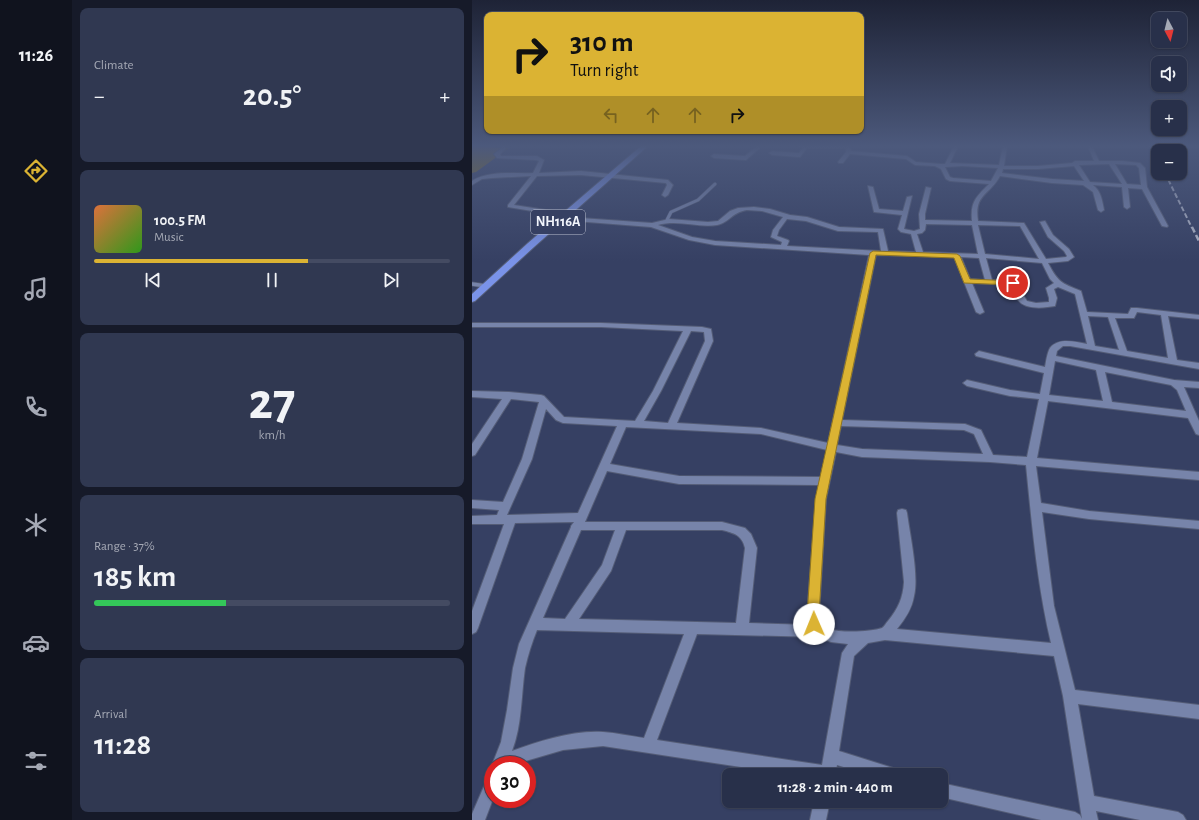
<!DOCTYPE html>
<html lang="en">
<head>
<meta charset="utf-8">
<style>
  :root { --surface:#28304a; --page:#303851; --text:#f1f3f6; --muted:#a5a9b5; --line:#444b62; --accent:#dbb333 }
  body { margin:0; font-family:"Alegreya Sans",sans-serif; background:var(--page); color:var(--text); height:100vh; display:flex; flex-direction:column; font-size:15px; white-space:nowrap }
  * { box-sizing:border-box; margin:0 }
  p { font-size:13px; color:var(--muted) }
  .icon { flex:none; width:22px; height:22px; fill:none; stroke:currentColor; stroke-width:2; stroke-linecap:round; stroke-linejoin:round }
  .map { position:relative; flex:1; overflow:hidden }
  .details { display:flex; flex-direction:column; gap:8px; padding:8px; background:#161a29; width:400px }
  .details>* { flex:none }
  .hud { position:absolute; left:12px; top:12px; width:380px; height:122px; border-radius:8px; box-shadow:0 1px 3px #0004,0 0 0 1px var(--line); background:#dbb333; color:#111; overflow:hidden }
  .needle { width:26px; rotate:173deg }
  .buttons { position:absolute; left:679px; top:12px; display:grid; gap:8px }
  .buttons a { display:grid; place-items:center; width:36px; height:36px; border-radius:8px; background:var(--surface); box-shadow:0 1px 3px #0004,0 0 0 1px var(--line); font-size:20px }
  .speed { position:absolute; left:12px; top:756px; display:flex; gap:8px; font-size:20px; font-weight:700; text-align:center }
  .speed>* { display:grid; place-content:center; width:52px; height:52px; border-radius:50%; background:var(--surface); box-shadow:0 1px 3px #0004,0 0 0 1px var(--line); line-height:1 }
  .speed .limit { border:6px solid #d22; background:#fff; color:#111 }
  .pin { position:absolute; display:grid; place-items:center; width:34px; height:34px; color:#fff; margin:-17px; border:2px solid #fff; border-radius:50%; box-shadow:0 1px 4px #0007 }
  .me { position:absolute; width:44px; margin:-22px; rotate:359deg; stroke-linejoin:round; filter:drop-shadow(0 0 3px #0008) }
  .turn { display:flex; align-items:center; gap:14px; height:84px; padding:0 20px; font-size:18px }
  .turn .icon { width:52px; height:52px; stroke-width:2.5 }
  .turn b { display:block; font-size:28px; line-height:34px }
  .lanes { display:flex; align-items:center; height:38px; padding:0 20px; background:#0003; justify-content:center; gap:20px; direction:ltr }
  .lanes .off { opacity:.35 }
  .big { font-size:30px; font-weight:600; line-height:1.1 }
  .details .card { flex:1; display:flex; flex-direction:column; justify-content:center; gap:6px; min-width:0; padding:0 14px; border-radius:8px; background:var(--page) }
  .details .dial { align-items:center; gap:0 }
  .dial b { font-size:52px; line-height:1 }
  .song { display:flex; align-items:center; gap:12px }
  .cover { width:48px; height:48px; border-radius:6px; background:linear-gradient(135deg,hsl(20 70% 55%),hsl(110 70% 35%)) }
  .played { height:4px; border-radius:2px; background:linear-gradient(90deg,var(--accent) 60%,var(--line) 60%) }
  .keys { display:flex; justify-content:space-around; direction:ltr }
  .heat { display:flex; justify-content:space-between; align-items:center; font-size:22px; direction:ltr }
  .charge { height:6px; border-radius:3px; background:linear-gradient(90deg,#34c759 37%,var(--line) 0) }
  .trip { position:absolute; left:250px; top:768px; width:226px; height:40px; border-radius:8px; background:var(--surface); box-shadow:0 1px 3px #0004,0 0 0 1px var(--line); font-weight:600; line-height:40px; text-align:center }
  main { display:flex; flex:1; min-height:0 }
  .tab-bar { display:flex; flex-direction:column; width:72px; justify-content:space-around; align-items:center; background:#10131e; color:var(--muted) }
  .tab-bar .icon { width:28px; height:28px }
  .tab-bar .active { color:var(--accent) }
  .tab-bar b { font-size:18px; color:var(--text) }
  .map>svg:first-child { display:block }
  .water { fill:#896e0e }
  .lines { fill:none; stroke-linecap:round; stroke-linejoin:round }
  .service-far1-casing { stroke:#545c76; stroke-width:4 }
  .service-casing { stroke:#545c76; stroke-width:5 }
  .minor-casing { stroke:#545c76; stroke-width:2 }
  .trunk-casing { stroke:#545c76; stroke-width:2 }
  .service-far1 { stroke:#7784aa; stroke-width:3 }
  .service { stroke:#7784aa; stroke-width:3.5 }
  .minor { fill:#7784aa; fill-rule:evenodd }
  .trunk { fill:#7a93e9; fill-rule:evenodd }
  .rail-far1 { stroke:#b2b7c8; stroke-width:2; stroke-dasharray:5 2.5; stroke-linecap:butt }
  .rail { stroke:#b2b7c8; stroke-width:2.5; stroke-dasharray:6 3; stroke-linecap:butt }
  .route { fill:#dbb333; stroke:#8e7421 }
  .labels { text-anchor:middle; dominant-baseline:central; stroke-width:4; stroke-linejoin:round; paint-order:stroke }
  .shield { fill:#364063; stroke:#b9bece; stroke-width:1 }
  .shield-label { font-size:14px; font-weight:bold; fill:#f1f4fc }
</style>
</head>
<body>
<main>
<nav class="tab-bar">
<b>11:26</b>
<svg class="icon active" aria-label="directions" viewBox="0 0 24 24"><path d="M12 3l9 9-9 9-9-9zM9 14v-3h6M13 9l2 2-2 2"/></svg>
<svg class="icon" aria-label="music" viewBox="0 0 24 24"><path d="M9 18V5l10-2v13"/><circle cx="6" cy="18" r="3"/><circle cx="16" cy="16" r="3"/></svg>
<svg class="icon" aria-label="phone" viewBox="0 0 24 24"><path d="M5 4h4l2 5-3 2q2 4 5 5l2-3 5 2v4C11 20 4 13 5 4z"/></svg>
<svg class="icon" aria-label="climate" viewBox="0 0 24 24"><path d="M12 3v18M4 7l16 10M4 17L20 7"/></svg>
<svg class="icon" aria-label="car" viewBox="0 0 24 24"><path d="M5 17H2v-5l4-1 3-4h7l3 4 3 1v5h-3M9 17h6M6 11h13"/><circle cx="7" cy="17" r="2"/><circle cx="17" cy="17" r="2"/></svg>
<svg class="icon" aria-label="filters" viewBox="0 0 24 24"><path d="M4 7h16M4 17h16"/><circle cx="9" cy="7" r="2"/><circle cx="15" cy="17" r="2"/></svg>
</nav>
<section class="details">
<div class="card"><p>Climate</p>
<div class="heat"><a>−</a><b class="big">20.5°</b><a>+</a></div>
</div>
<div class="card">
<div class="song"><i class="cover"></i><div><b>100.5 FM</b><p>Music</p></div></div>
<div class="played"></div>
<div class="keys"><svg class="icon" aria-label="previous" viewBox="0 0 24 24"><path d="M18 5L8 12l10 7zM5 5v14"/></svg><svg class="icon" aria-label="pause" viewBox="0 0 24 24"><path d="M8 5v14M16 5v14"/></svg><svg class="icon" aria-label="next" viewBox="0 0 24 24"><path d="M6 5l10 7-10 7zM19 5v14"/></svg></div>
</div>
<div class="card dial"><b>27</b><p>km/h</p></div>
<div class="card"><p>Range · 37%</p><b class="big">185 km</b><div class="charge"></div></div>
<div class="card"><p>Arrival</p><b class="big">11:28</b></div>
</section>
<div class="map">
<svg width="727" height="820" viewBox="0 0 727 820">
  <rect width="100%" height="100%" fill="#364063"/>
  <path class="water" d="M0,146L37,148L4,172L0,173Z"/>
  <g class="lines">
    <g class="service-far1-casing">
      <path id="service-far1" d="M195,220L199,212L226,200L243,184"/>
    </g>
    <g class="service-casing">
      <path id="service" d="M0,284L14,286"/>
    </g>
    <g class="minor-casing">
      <path id="minor" d="M29,146H33V149L28,154L29,156H65L72,160L67,173L109,171L196,180L201,185L196,195L193,197L190,195L195,185L194,183L109,175L65,176L42,205L93,213L96,215L94,217L180,223L197,219L236,222L246,221L258,211L266,208L282,207L298,209L318,215L335,217L367,227L411,229L416,251L444,252L439,234L429,232L426,229L430,215L402,212L396,186L401,187L407,209L431,211L435,197L440,196L432,229L442,231L448,229L447,214L454,187L459,188L453,214V220L500,221C498,202 504,197 517,184L478,181L474,179L469,169L463,166L443,165L434,159L378,154L371,163H367L366,162L374,152V148H335L328,157L300,155L297,153L300,151L327,153L331,148L326,146H378L379,151L435,156L444,162L469,164H473L482,146H486L478,163L527,165L531,146H535L532,166H566L600,163L603,161H622L616,146H620L627,161H651L668,163L673,168L675,187L696,226L695,227L690,226L670,189L656,188L658,207L655,209L652,207L650,187L621,185C629,191 630,200 632,210L629,212L626,210L621,192L611,185L580,183L528,176C517,196 502,194 506,221L552,223L574,259L594,257L595,256L592,251L576,237L568,222L573,221L581,235L597,249L602,257L596,261L576,263C586,282 589,283 609,291L615,312L656,314L659,308H665L727,315V319L696,316L705,360L727,363V369L598,346H591L585,351L584,356L702,380L727,382V388L712,387L727,421V435L724,434L716,418L576,401L565,458L727,472V480L564,466L569,503L617,511L727,521V529L617,519L570,512L582,606L603,690L727,705V719L606,704L622,796L706,812L711,815L714,820H668L624,811L626,820H569L469,797V783L603,812L608,815L610,819L591,696L582,656L413,640L396,643L382,656L367,751L421,768L426,770L428,775H398L365,765L363,775H321L131,746L91,750L40,765H21V768L20,765L29,742L35,710L41,668L47,644L99,527V526L102,522L43,523L6,628L4,632L0,634V611L32,524H0V516L25,515L27,510L0,508V500L31,502L50,459L67,402L39,399L3,455L0,456V444L30,399L0,397V391L37,392L69,395L72,396L92,417L163,421L181,391L211,331L129,327H0V323H129L230,327L239,329L241,341L205,423L289,428L356,443L397,255L243,245L217,240L179,227L90,220L87,218L90,216L36,207V205L59,176L20,178L10,179L0,185V181C17,170 42,174 61,173L67,161L64,160L25,158L22,154L29,149ZM637,164L650,184L618,182L607,165ZM643,164L664,165L667,168L669,185L655,184ZM490,166L526,168L519,181L481,178L478,177L473,167ZM602,166L612,181L580,179L530,173L531,169H566ZM275,210L290,211L311,217L301,230L299,237L310,242L309,245L243,241L220,237L186,225C206,219 225,228 245,225C257,223 260,212 275,210ZM315,219L334,221L366,231L406,232L409,251L315,246L317,241L316,240L305,236L307,230ZM454,224L500,225L506,254L451,252L445,234L450,233L453,230ZM506,225L548,226L567,259L513,254ZM404,255L482,257L504,312L508,314L512,312L500,283L539,285C543,289 543,295 546,300C553,310 572,308 583,306L585,298L582,289L586,287L603,294L615,344C603,342 587,337 578,348C575,353 574,362 573,367L507,351L503,354L504,356L572,373L568,394L538,390L495,380L491,383L495,386L538,396L567,399L555,457L521,455L509,430L493,424L370,420ZM489,257L507,258L513,280L498,279ZM514,258L570,263L578,279L582,283L574,288L577,298V302L564,303L555,301L543,282L520,280ZM665,312L689,315L696,358L655,351L643,318H662ZM616,316L636,317L647,350L623,346ZM219,331L232,332L233,341L196,423L172,421L189,391ZM583,361L624,370L631,401L577,395ZM633,372L699,385L705,390L714,411L640,402ZM74,409L84,420L91,423L145,426L106,513L35,515L60,459ZM369,426L492,430L502,434L511,454L390,449L365,445ZM154,427L289,434L355,450L349,477L207,476L138,464ZM364,452L390,457L518,462L554,465C560,525 565,584 579,643L425,629C433,619 440,609 442,596C447,576 438,535 435,513L434,510L430,509L426,510L425,513L432,582C431,598 426,609 416,621C414,623 412,627 410,628C400,632 367,633 358,629C351,627 349,621 347,615L354,499ZM135,471L207,484L347,485L344,499L335,615L338,625L277,623L285,548L279,534L273,528L250,522H113ZM109,530H143L130,565L93,619L71,618ZM154,530H250C262,533 270,535 273,548L264,623L107,619L139,571ZM65,630L212,634L172,738C158,736 145,733 131,732C101,730 68,741 40,751C50,725 49,696 53,668C56,655 60,642 65,630ZM225,634L347,637L359,642L376,644L370,653L350,765L185,740Z
        M285,146H290L274,160L242,158L239,156L242,154L273,156Z
        M21,775V799L13,820H0V814L16,777Z
        M342,801H358L354,820H338Z"/>
    </g>
    <g class="trunk-casing">
      <path id="trunk" d="M169,146H176L62,247L3,301L0,302V294L56,243Z"/>
    </g>
    <use href="#service-far1" class="service-far1"/>
    <use href="#service" class="service"/>
    <use href="#minor" class="minor"/>
    <use href="#trunk" class="trunk"/>
    <path class="rail-far1" d="M678,146L686,161
      M693,173L720,228"/>
    <path class="rail" d="M720,227L727,241"/>
  </g>
  <linearGradient id="sky" x2="0" y2="1"><stop stop-color="#1e2336"/><stop offset="0.56" stop-color="#4c597c"/><stop offset="1" stop-color="#4c597c" stop-opacity="0"/></linearGradient>
  <rect width="727" height="261" fill="url(#sky)"/>
  <path class="route" d="M401,251L485,254L488,256L498,279L541,281L544,283L541,285L492,283L482,258L404,255L354,499L347,615L348,624L346,628L342,629L337,628L335,615L343,499L398,253Z"/>
  <g class="labels">
    <rect class="shield" x="59" y="210" width="54" height="24" rx="3"/>
    <g class="shield-label">
      <text x="86" y="222">NH116A</text>
    </g>
  </g>
</svg>
<div class="buttons">
<a><svg class="needle" viewBox="-14 -14 28 28"><path d="M0-13l5 13h-10z" fill="#e53935"/><path d="M0 13l5-13h-10z" fill="#a5a9b5"/></svg></a>
<a><svg class="icon" aria-label="sound" viewBox="0 0 24 24"><path d="M4 9h4l5-4v14l-5-4H4zM17 9q2 3 0 6"/></svg></a>
<a>+</a>
<a>−</a>
</div>
<div class="speed"><div class="limit">30</div></div>
<div class="pin" style="left:541px;top:283px;background:#d93025"><svg class="icon" aria-label="arrive" viewBox="0 0 24 24"><path d="M6 21V4h12l-3 4 3 4H6"/></svg></div>
<svg class="me" style="left:342px;top:624px" viewBox="-20 -20 40 40"><circle r="19" fill="#fff"/><path d="M0-13L10 11 0 6-10 11z" fill="#dbb333"/></svg>
<div class="trip">11:28 · 2 min · 440 m</div>
<div class="hud">
<div class="turn"><svg class="icon" aria-label="right" viewBox="0 0 24 24"><path d="M7 20v-9h11M14 6l5 5-5 5"/></svg><div><b>310 m</b>Turn right</div></div>
<div class="lanes"><svg class="icon off" aria-label="left" viewBox="0 0 24 24"><path d="M17 20v-9H6M10 6l-5 5 5 5"/></svg><svg class="icon off" aria-label="ahead" viewBox="0 0 24 24"><path d="M12 20V5M6 11l6-6 6 6"/></svg><svg class="icon off" aria-label="ahead" viewBox="0 0 24 24"><path d="M12 20V5M6 11l6-6 6 6"/></svg><svg class="icon" aria-label="right" viewBox="0 0 24 24"><path d="M7 20v-9h11M14 6l5 5-5 5"/></svg></div>
</div>
</div>
</main>
</body>
</html>
